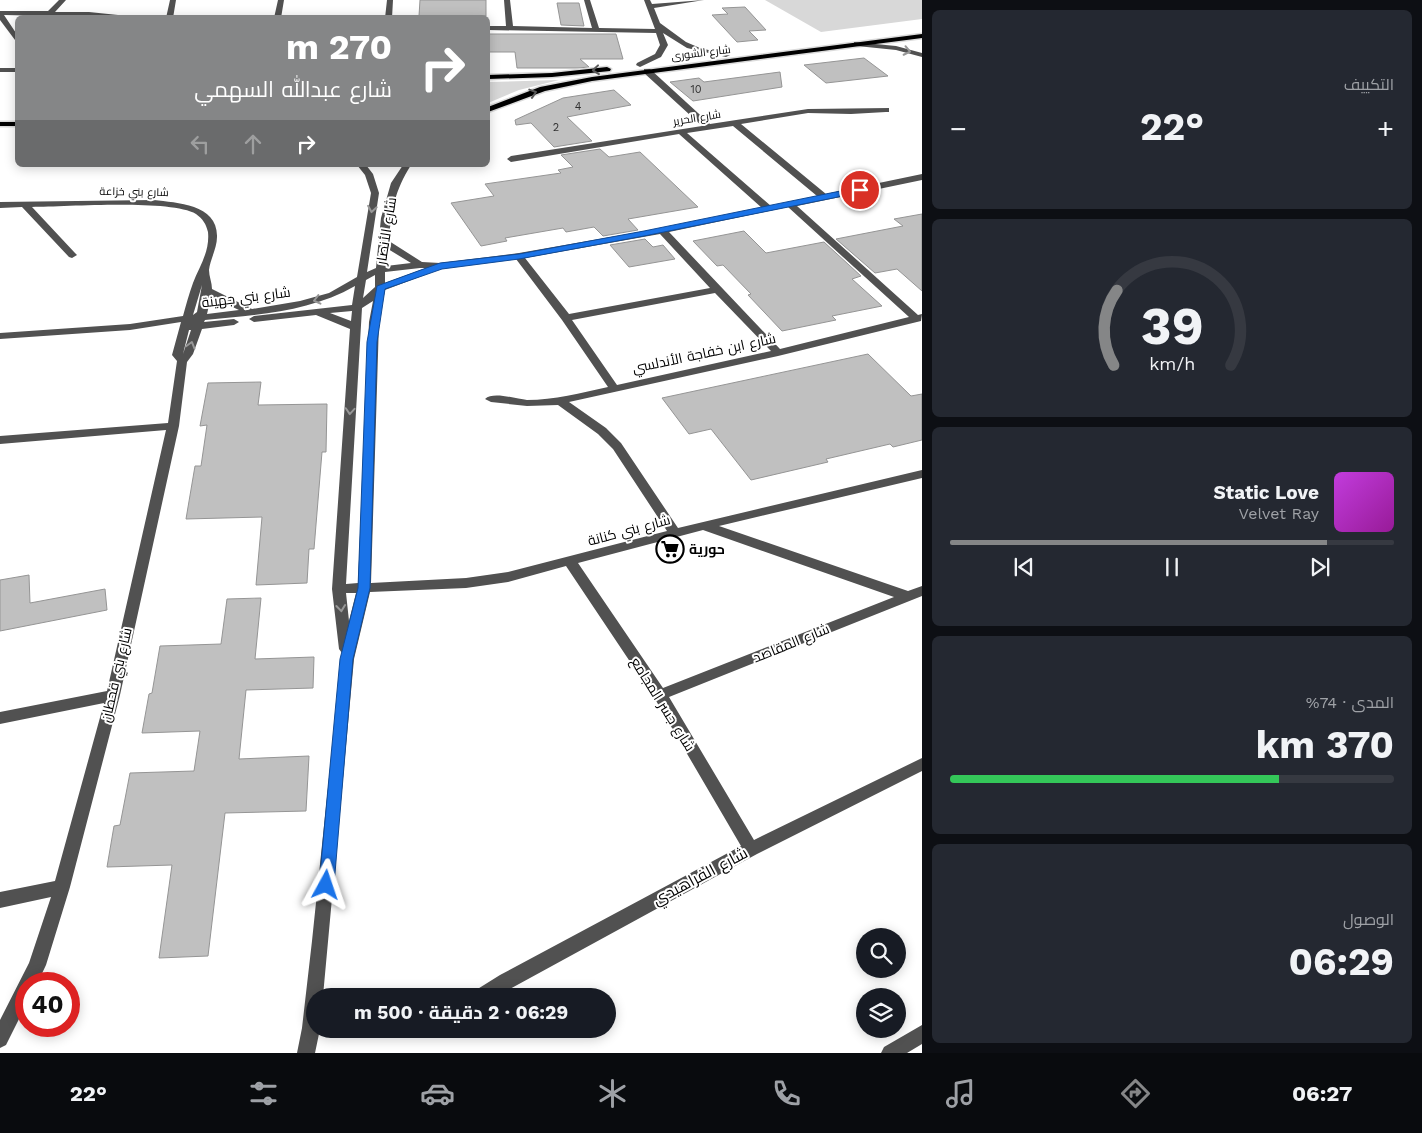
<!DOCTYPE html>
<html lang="ar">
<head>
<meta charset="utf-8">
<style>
  :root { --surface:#171b24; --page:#242831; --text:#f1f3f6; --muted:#9ea1a6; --line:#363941; --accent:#858687 }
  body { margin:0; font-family:"Work Sans",Cairo,sans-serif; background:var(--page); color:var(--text); direction:rtl; height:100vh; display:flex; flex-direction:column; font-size:19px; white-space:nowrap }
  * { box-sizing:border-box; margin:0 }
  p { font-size:16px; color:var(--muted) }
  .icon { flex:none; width:28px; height:28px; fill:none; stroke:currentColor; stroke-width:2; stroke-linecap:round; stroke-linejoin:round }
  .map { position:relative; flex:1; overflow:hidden; direction:ltr }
  .side { display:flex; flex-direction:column; gap:10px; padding:10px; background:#0d0f14; width:500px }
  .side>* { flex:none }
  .guide { position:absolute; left:15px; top:15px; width:475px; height:152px; border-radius:8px; box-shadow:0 2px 12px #0003; direction:rtl; background:#858687; color:#fff; overflow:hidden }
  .controls { position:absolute; left:856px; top:928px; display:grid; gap:10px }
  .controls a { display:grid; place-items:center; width:50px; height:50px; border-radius:50%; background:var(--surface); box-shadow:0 2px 12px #0003; font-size:25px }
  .speed { position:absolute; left:15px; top:972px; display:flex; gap:10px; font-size:25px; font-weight:700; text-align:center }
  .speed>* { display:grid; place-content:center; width:65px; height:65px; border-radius:50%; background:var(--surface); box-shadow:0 2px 12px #0003; line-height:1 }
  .speed .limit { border:8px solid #d22; background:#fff; color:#111 }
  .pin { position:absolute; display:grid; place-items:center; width:42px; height:42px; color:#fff; margin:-21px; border:2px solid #fff; border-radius:50%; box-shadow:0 1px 5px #0007 }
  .me { position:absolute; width:55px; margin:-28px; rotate:5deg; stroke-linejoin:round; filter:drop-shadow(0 0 4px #0008) }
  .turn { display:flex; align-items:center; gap:18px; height:105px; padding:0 15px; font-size:22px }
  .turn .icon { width:65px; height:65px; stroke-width:2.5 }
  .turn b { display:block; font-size:35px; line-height:42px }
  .lanes { display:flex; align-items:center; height:48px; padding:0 15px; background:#0003; justify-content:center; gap:25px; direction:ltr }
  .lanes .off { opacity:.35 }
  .big { font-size:38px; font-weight:700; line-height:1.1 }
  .side .tile { flex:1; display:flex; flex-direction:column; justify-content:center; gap:8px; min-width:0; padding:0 18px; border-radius:8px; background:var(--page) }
  .side .dial { align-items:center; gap:0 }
  .dial svg { height:130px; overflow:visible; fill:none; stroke:var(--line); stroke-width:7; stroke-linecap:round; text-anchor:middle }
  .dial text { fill:var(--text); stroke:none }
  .song { display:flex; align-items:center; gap:15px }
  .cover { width:60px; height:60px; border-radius:8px; background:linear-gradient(135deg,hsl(290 70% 55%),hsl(300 70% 35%)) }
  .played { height:5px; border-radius:2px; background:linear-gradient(90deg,var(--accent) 85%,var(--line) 85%) }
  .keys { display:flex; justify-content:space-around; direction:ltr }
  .heat { display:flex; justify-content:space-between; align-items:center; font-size:28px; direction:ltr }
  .charge { height:8px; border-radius:4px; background:linear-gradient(90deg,#34c759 74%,var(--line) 0) }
  .trip { position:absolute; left:306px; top:988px; width:310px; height:50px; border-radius:25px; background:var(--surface); box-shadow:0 2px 12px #0003; font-weight:700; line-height:50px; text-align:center; direction:rtl }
  .dock { display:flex; height:80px; justify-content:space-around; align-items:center; background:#090b0e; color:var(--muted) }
  .dock .icon { width:35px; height:35px }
  .dock .on { color:var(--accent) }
  .dock b { font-size:22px; color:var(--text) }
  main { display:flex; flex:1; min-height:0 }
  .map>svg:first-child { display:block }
  .green { fill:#d8d8d8 }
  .building { fill:#c0c0c0; stroke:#959595 }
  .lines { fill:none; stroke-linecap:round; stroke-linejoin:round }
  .major-casing { stroke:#dbdbdb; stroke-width:3 }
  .minor { fill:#515151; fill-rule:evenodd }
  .major { fill:#000; fill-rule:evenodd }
  .oneway { stroke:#979797 }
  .oneway2 { stroke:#595959 }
  .route { fill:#1a73e8; stroke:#114b97 }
  .labels { text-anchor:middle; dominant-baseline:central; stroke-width:4; stroke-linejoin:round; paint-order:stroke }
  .far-street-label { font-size:11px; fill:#000; stroke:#fff }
  .number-label { font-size:11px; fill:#303030 }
  .street-label { font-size:14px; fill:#000; stroke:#fff }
  .poi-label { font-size:14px; font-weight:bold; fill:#000; stroke:#fff; text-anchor:start }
  .near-street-label { font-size:16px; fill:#000; stroke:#fff }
</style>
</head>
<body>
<main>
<section class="side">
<div class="tile"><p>التكييف</p>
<div class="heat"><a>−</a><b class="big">22°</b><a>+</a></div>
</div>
<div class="tile dial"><svg viewBox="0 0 100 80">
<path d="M14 69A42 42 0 1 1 86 69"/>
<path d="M14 69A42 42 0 0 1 16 23" stroke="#858687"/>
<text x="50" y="56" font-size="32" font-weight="700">39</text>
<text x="50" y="72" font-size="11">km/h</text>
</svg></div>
<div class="tile">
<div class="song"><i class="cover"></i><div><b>Static Love</b><p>Velvet Ray</p></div></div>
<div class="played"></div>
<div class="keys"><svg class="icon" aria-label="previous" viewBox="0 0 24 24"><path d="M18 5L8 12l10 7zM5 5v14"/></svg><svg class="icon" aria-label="pause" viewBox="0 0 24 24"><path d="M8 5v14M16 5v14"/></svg><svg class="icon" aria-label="next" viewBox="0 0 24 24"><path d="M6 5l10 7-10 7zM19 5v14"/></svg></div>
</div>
<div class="tile"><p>المدى · 74%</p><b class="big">370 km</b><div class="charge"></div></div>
<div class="tile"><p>الوصول</p><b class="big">06:29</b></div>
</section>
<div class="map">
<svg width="922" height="1053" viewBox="0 0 922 1053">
  <rect width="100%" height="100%" fill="#fff"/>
  <path class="green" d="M765,0H922V19L821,32Z
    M559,80L519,90L488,103V82Z"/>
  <path class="building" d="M420,0H486V16H419Z
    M557,3H579L584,26L561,25Z
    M745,7L766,30L749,31L758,40L737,42L712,15L728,14L722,8Z
    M488,34H616L623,59H580L589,67L578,68H517L515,52H488Z
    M864,58L888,76L826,83L804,65Z
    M780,72L782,87L693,101L670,82L699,78L704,82Z
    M614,90L631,105L567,117L592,141L554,147L531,123L516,125L515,120L563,98Z
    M600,149L609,157L640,152L698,207L628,219L638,230L603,236L594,227L566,232L563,228L505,238L507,241L481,246L451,203L494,196L485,184L561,173L558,170L573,167L561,155Z
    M922,214V291L897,269L875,273L836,239L903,226L894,219Z
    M744,231L766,253L824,242L861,276L852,279L882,306L832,316L836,320L782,331L748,295L751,294L723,265L717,266L693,241Z
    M645,239L653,247L663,245L675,259L629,267L610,245Z
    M868,354L911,396L922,394V440L893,447L890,444L826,459L828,462L751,480L711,429L689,434L662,398Z
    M261,382L258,405L327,404L326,452H322L314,549H309L307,583L256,585L262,517L186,519L195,466H201L207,425L200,426L208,383Z
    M29,575L30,603L105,589L107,610L0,631V580Z
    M261,598L255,659L314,657L313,688L246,690L239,759L309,756L306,811L225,813L208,956L159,958L172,865L107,867L114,826L120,825L130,773L194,771L200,731L142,733L149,694L152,693L160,646L221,644L227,599Z"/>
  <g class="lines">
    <g class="major-casing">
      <path id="major" d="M922,34V38L592,81L545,91L488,112V107L540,87L592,77Z
        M607,67L611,69L610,71L552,77L488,79V75L552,73Z
        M0,122H18V126H0Z"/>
    </g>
    <path class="minor" d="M59,0H66L55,12H89L147,18L4,15L18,36V44L0,20V11H48Z
      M170,0H176L173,18H166Z
      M278,0H284L281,18H274Z
      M387,0H393L392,18H385Z
      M504,0H510L513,26L592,28L584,0H590L599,28L655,29L644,0H650L652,4L704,0L654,8L660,23L686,42L700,48L730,55L726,57L687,48L663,33L668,45L661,57L640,67L636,65L637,63L655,54L660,45L656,33L488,30V26H506Z
      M854,42L896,46L922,53V57L896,50L857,46H854Z
      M0,68H18V72H0Z
      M644,69H650L710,124L808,109L889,108V112H886L851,114L808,113L741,124L826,194L922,174V180L797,206L918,315L922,314L921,321L778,356L569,402L606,428L621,443L678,528L922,470V478L719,526L908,591L922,586V596L669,697L754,840L922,758V771L757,854L497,996H473L476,990L500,975L741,846L655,699L566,566L508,582L466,588L370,592L354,659L323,996H315V1029H320L315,1053H297L302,1028L312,941L342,653L339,649L332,589L350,329L316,315L254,322L249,319L254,316L352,305L355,286C310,312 256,315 205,320L204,322L234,319L239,322L234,325L202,329L193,354L187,362L179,426L120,695L70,887L46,965L37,984H26V1005L6,1045L0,1048V1020L29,963L51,897L0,908V892L55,881L104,703L0,724V712L107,691L166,430L0,444V436L168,423L177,361L172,355L181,322L130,330L0,339V333L130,324L183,316C186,305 189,294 193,283C199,267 210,252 208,232C206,224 203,219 196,214C170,199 66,207 32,207L75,253L77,255L72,258L69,257L22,207L0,208V202L154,200C177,203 218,204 217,237C217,248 210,260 209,270C209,276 212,283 212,289L252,309L300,301L329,293L357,277L371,193L365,175L357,165H366L373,174L379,193L367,272L376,268L381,218L391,183L403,165H411C395,190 391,211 389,241L422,262L440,263L519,253L662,228L762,208L679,134L511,162L507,159L511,156L702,126L644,73ZM733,126L817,196L771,206L687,133ZM788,207L909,317L780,349L669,232ZM660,234L710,288L569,314L525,258ZM388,249L411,263L386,266ZM516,259L562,320L608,387C581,393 554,400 527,400C516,399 493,391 485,399L491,402L527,406L558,405L598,434L613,449L667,531L508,572L466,578L371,583L379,322L385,290L440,269ZM420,268H426L385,283V272ZM375,275V287L363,298L366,280ZM202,285L197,312L193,315ZM715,293L771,351L617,385L572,320ZM211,297L239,310L207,314ZM373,301L369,322L358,583L346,584L362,308ZM352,311L351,321L330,313ZM189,330H191L183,354ZM703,530L894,597L663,688L578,563ZM346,593H356L349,621Z
      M922,1025V1044L907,1053H881L884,1047Z
      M322,1029H430L427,1035L421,1038H331L325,1035Z"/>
    <use href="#major" class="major"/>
  </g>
  <defs><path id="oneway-chevron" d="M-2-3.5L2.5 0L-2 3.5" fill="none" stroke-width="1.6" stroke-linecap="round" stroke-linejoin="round" transform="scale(1.25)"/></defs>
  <g class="oneway">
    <use href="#oneway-chevron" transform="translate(907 51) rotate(12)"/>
    <use href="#oneway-chevron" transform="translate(372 209) rotate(99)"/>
    <use href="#oneway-chevron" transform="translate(317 300) rotate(166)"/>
    <use href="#oneway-chevron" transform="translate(191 345) rotate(-74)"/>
    <use href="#oneway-chevron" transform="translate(350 411) rotate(94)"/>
    <use href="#oneway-chevron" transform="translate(341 608) rotate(84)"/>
  </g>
  <g class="oneway2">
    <use href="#oneway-chevron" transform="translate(596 70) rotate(174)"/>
    <use href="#oneway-chevron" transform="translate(533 93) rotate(-18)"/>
  </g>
  <path class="route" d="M860,187L864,190L863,192L644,236L519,259L442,269L385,289L377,342L370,588L353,659L334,885L331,890L326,892L321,890L319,885L340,659L358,588L367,342L377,286L440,263L519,254L644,231Z"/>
  <defs>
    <g id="supermarket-ring" transform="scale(1.4375)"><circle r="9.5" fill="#fff" stroke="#000" stroke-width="1.5"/><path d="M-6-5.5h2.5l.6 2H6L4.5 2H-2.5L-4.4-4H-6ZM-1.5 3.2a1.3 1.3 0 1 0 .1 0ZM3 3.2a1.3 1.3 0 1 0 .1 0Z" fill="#000"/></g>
  </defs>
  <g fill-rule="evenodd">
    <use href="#supermarket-ring" x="670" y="549"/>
  </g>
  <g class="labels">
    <g class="far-street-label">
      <text transform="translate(701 53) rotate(-7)">شارع الشورى</text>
      <text transform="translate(697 118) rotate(-9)">شارع الحرير</text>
      <text transform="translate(134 192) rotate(1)">شارع بني خزاعة</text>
    </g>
    <g class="number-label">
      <text x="696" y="89">10</text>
      <text x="578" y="106">4</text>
      <text x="556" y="127">2</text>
    </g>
    <g class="street-label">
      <text transform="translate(386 231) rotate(-81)">شارع الأنصار</text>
      <text transform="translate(246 297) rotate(-7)">شارع بني جهينة</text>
      <text transform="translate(704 353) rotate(-12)">شارع ابن خفاجة الأندلسي</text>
      <text transform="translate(629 530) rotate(-15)">شارع بني كنانة</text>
      <text transform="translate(791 643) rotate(-22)">شارع المقاصد</text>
      <text transform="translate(116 675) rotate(-77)">شارع بني قحطان</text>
      <text transform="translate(663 704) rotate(58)">شارع جسر المجامع</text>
    </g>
    <g class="poi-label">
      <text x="689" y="549">حورية</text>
    </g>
    <g class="near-street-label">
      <text transform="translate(700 876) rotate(-28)">شارع الفراهيدي</text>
    </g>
  </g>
</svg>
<div class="controls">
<a><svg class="icon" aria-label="search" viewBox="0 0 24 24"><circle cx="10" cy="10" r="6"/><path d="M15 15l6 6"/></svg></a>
<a><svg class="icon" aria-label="layers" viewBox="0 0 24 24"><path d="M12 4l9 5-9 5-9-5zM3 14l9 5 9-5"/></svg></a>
</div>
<div class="speed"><div class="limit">40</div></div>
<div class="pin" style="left:860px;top:190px;background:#d93025"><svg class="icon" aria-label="arrive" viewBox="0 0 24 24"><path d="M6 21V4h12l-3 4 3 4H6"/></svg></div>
<svg class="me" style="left:326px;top:885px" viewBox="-20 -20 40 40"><path d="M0-17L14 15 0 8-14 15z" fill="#1a73e8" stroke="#fff" stroke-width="4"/></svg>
<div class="trip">06:29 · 2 دقيقة · 500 m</div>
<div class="guide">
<div class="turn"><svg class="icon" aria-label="right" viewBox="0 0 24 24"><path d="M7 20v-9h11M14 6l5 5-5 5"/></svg><div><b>270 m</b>شارع عبدالله السهمي</div></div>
<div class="lanes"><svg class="icon off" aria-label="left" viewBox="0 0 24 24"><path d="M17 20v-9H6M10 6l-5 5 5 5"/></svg><svg class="icon off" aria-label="ahead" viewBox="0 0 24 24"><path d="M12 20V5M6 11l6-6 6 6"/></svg><svg class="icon" aria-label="right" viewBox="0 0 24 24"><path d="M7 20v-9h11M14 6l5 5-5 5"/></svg></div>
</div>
</div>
</main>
<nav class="dock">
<b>06:27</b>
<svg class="icon on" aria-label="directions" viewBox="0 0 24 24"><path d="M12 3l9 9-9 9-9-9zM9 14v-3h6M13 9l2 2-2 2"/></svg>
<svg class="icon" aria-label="music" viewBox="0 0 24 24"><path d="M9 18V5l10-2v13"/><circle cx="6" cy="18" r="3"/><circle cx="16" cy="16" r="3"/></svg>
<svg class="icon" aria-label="phone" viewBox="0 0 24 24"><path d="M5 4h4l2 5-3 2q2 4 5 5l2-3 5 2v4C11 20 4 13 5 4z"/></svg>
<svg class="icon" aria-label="climate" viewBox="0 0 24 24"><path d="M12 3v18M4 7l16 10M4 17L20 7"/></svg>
<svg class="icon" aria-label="car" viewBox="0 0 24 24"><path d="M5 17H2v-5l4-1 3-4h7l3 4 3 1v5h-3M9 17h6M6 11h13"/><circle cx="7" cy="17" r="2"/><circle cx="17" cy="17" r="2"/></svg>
<svg class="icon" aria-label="filters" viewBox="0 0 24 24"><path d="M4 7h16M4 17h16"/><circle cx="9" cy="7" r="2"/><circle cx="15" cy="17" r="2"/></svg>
<b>22°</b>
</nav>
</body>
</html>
